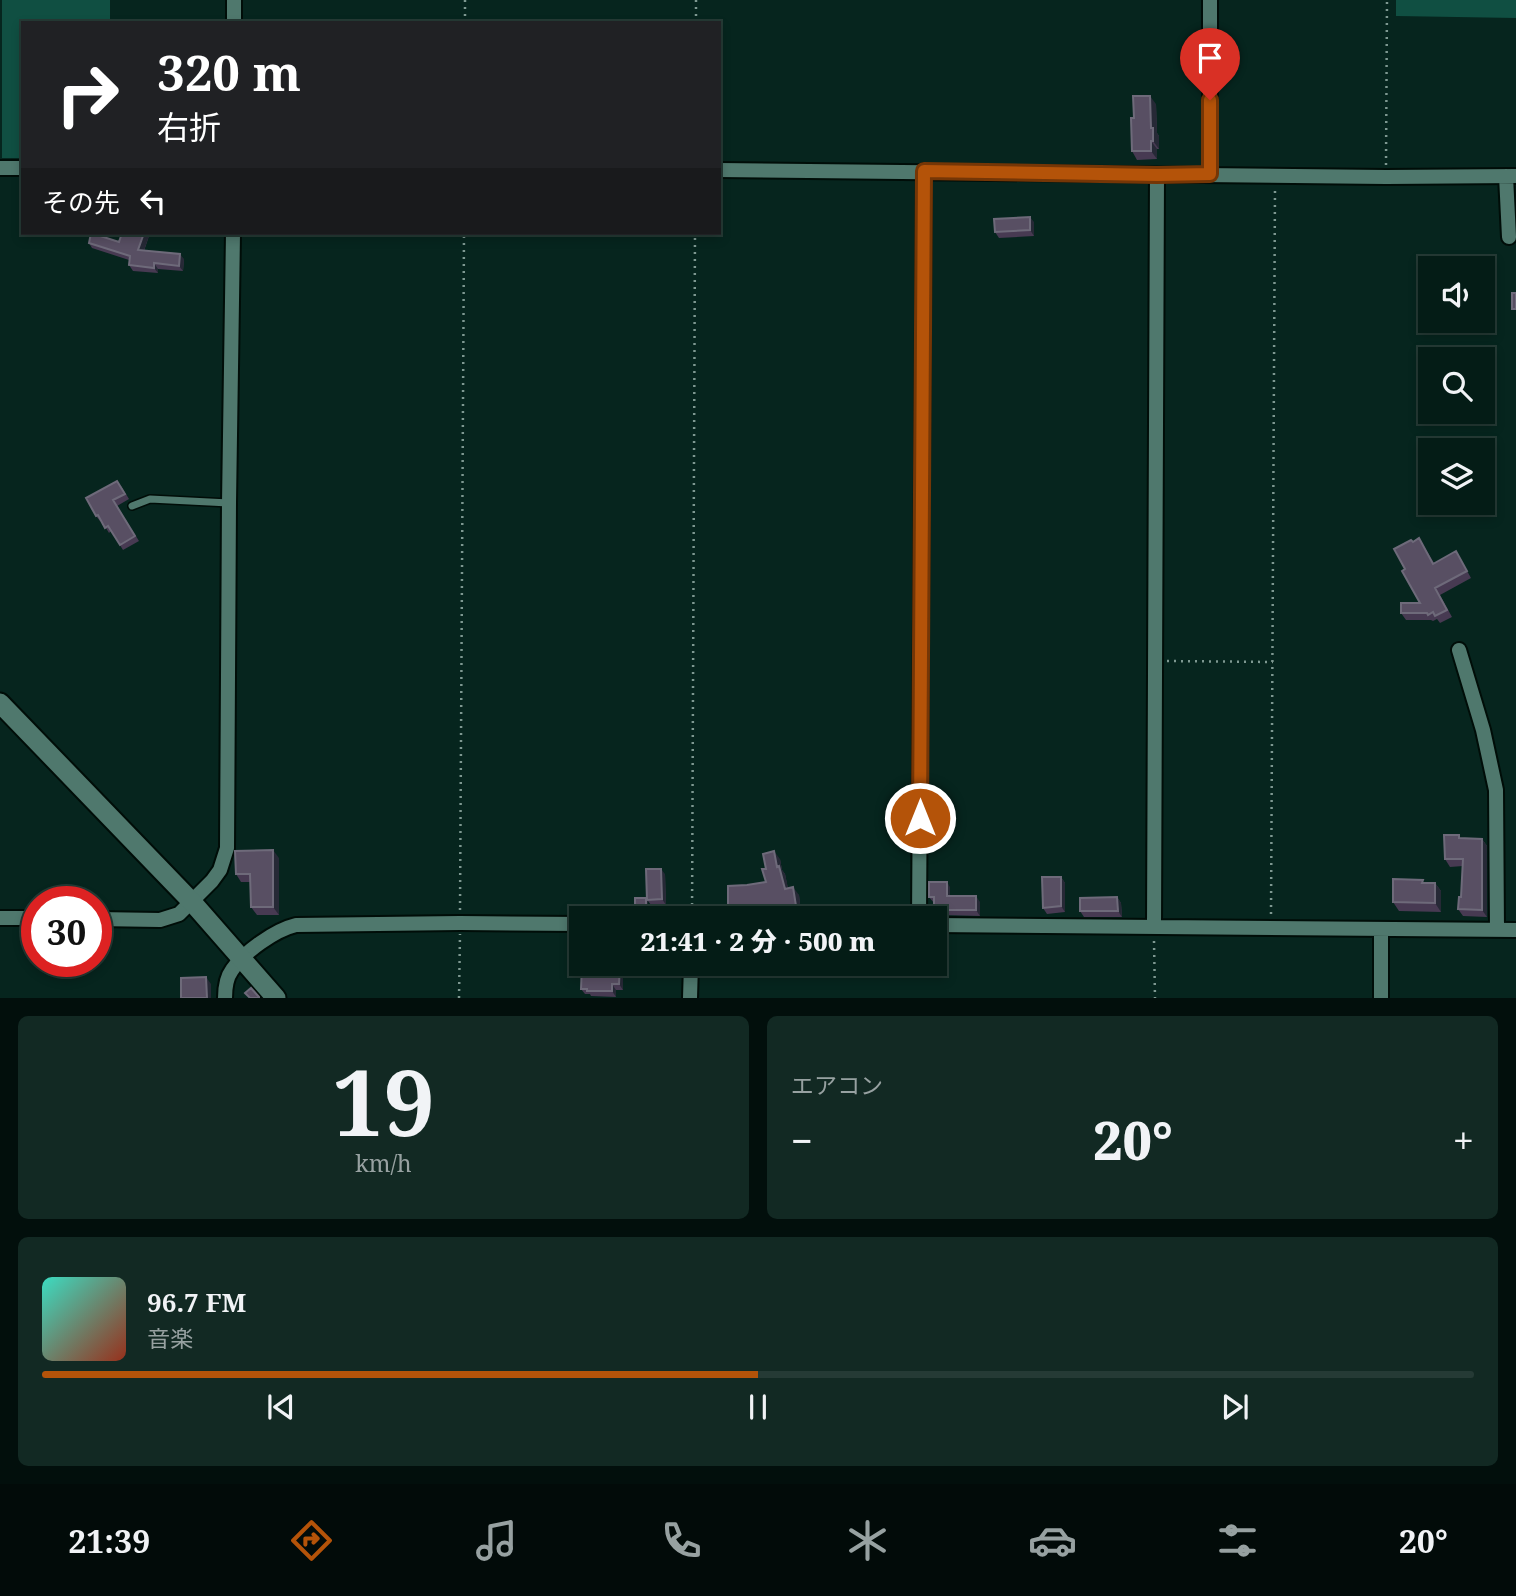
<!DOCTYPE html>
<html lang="ja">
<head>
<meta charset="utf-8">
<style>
  :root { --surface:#041c16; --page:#122923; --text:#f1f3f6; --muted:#97a1a1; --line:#253a35; --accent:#b45309 }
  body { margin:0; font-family:"Noto Serif","Noto Sans JP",serif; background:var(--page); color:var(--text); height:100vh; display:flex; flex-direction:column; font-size:26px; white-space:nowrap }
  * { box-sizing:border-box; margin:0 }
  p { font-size:23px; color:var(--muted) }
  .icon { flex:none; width:38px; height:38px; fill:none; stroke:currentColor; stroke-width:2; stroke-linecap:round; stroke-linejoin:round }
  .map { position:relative; height:998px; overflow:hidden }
  .drawer { display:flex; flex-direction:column; gap:18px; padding:18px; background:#020f0c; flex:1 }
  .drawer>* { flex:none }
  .banner { position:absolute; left:21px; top:21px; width:700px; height:214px; border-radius:0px; box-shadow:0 4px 10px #0003,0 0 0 2px var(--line); background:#202124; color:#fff; overflow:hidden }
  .tools { position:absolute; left:1418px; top:256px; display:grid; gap:14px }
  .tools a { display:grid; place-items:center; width:77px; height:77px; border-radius:0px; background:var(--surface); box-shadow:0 4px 10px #0003,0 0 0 2px var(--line); font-size:35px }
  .speed { position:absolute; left:21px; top:886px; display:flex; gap:14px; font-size:35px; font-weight:700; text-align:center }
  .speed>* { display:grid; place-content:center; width:91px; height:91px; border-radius:50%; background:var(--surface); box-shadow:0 4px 10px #0003,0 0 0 2px var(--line); line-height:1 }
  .speed .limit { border:10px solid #d22; background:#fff; color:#111 }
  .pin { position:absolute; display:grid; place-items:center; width:60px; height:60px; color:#fff; margin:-72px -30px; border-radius:50% 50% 50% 0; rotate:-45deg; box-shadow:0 0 7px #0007 }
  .pin .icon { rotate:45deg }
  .me { position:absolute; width:77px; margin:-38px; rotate:0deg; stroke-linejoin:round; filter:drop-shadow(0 0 5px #0008) }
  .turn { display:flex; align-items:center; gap:24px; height:147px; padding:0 21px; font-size:32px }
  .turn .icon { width:91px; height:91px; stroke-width:2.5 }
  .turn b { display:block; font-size:49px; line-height:60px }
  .then { display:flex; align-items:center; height:66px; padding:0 21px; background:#0003; gap:14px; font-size:26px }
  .big { font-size:52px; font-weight:800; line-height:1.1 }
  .drawer .tile { flex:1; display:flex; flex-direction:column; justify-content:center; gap:10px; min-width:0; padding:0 24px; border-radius:10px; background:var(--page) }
  .drawer .dial { align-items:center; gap:0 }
  .dial b { font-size:91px; line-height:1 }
  .song { display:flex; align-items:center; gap:21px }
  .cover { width:84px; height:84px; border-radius:10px; background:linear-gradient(135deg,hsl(170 70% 55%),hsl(10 70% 35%)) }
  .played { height:7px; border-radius:4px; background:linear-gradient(90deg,var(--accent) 50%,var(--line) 50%) }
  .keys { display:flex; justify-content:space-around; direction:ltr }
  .heat { display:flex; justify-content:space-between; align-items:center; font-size:38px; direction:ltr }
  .drawer .tiles { flex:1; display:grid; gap:18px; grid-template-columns:1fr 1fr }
  .tile:last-child { grid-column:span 2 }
  .trip { position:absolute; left:569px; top:906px; width:378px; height:70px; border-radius:0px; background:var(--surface); box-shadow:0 4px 10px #0003,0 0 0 2px var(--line); font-weight:800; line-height:70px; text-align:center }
  .menu { display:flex; height:112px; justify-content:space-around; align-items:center; background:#020b09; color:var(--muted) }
  .menu .icon { width:49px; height:49px }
  .menu .current { color:var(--accent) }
  .menu b { font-size:32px; color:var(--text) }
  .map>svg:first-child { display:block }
  .green { fill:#104f42 }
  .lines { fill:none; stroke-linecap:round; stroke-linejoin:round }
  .service-casing { stroke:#000d08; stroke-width:10 }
  .minor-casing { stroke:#000d08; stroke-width:18 }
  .tertiary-casing { stroke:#000d08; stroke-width:23 }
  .path { stroke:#7e9891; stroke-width:2.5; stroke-dasharray:2 5; stroke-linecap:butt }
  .service { stroke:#4f786d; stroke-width:7 }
  .minor { stroke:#4f786d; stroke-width:14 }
  .tertiary { stroke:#4f786d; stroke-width:19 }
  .wall { fill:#473a52 }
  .shaded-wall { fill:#262936 }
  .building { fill:#584f63; stroke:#6e6a7a; stroke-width:2 }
  .route-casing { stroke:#753606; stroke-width:18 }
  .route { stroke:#b45309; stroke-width:12 }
</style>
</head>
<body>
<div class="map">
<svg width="1516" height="998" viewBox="0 0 1516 998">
  <rect width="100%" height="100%" fill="#06251e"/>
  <path class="green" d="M2,0H110V23H23V158H2Z
    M1396,0H1516V18L1396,16Z"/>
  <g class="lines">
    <g class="service-casing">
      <path id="service" d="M132,506L150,499L229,503"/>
    </g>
    <g class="minor-casing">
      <path id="minor" d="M234,23V0
        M0,168H23
        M719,170L1386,177L1516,176
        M1210,174V0
        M1506,176L1509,237
        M1459,650L1483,730L1496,790L1497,930
        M0,918H37
        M96,919L160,920L179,914L212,881L220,870L227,848L229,503L233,233
        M919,919L924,171
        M934,925L1516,930
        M1154,926L1157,175
        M225,998C225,988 226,978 232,970C244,952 275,930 296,925L460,923L581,924
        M690,998L691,964
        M1381,998V929"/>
    </g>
    <g class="tertiary-casing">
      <path id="tertiary" d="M0,703L192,902L276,998"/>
    </g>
    <path class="path" d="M465,23V0
      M696,23V0
      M1386,165L1387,0
      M1167,661L1273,662
      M460,910L464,233
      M1271,914L1275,189
      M692,919L695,233
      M1154,941L1155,998
      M459,998L460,934"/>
    <use href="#service" class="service"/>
    <use href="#minor" class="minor"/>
    <use href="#tertiary" class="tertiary"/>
  </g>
  <path class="wall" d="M1156,104L1157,133L1159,136V149H1157V159L1137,160L1132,151L1134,118Z
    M1034,222V236L999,238L995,232Z
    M122,233H150L144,251L184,259L183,271L158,269V273L133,271L129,265V260L92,248L89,243L119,242Z
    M121,486L129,499L117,506L139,541L123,550L111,531L109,533L101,520L100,521L96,516Z
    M1419,538L1434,563L1456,551L1471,578L1440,595L1452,617L1440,623L1437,619L1433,621L1431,620H1406L1401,613L1420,603L1405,569L1413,542Z
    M1462,838L1482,839L1487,846V917L1463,916L1458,909L1461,897L1463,866L1450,867L1445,859Z
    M279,858V915H257L251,907L250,882H241L236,874Z
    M780,859L782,870L785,874L788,889L799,895L801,913L753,919L750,914L733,913L728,905L747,885L766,882V869Z
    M665,874L666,905H651L648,901V916H637L635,913Z
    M1061,877L1065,883V912L1047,914L1043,908Z
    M1425,883H1435L1441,891V912L1399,911L1393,902Z
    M950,887V896L980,902V916L942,915L940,913H938L934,908V903L929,897Z
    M1117,897L1121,903L1122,917H1084L1080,911Z
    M578,964H623V990H616V997L591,996L590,994H585L581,989L582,969Z"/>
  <path class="shaded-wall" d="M1150,96L1156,104L1157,133L1159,136V149L1153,141L1151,128Z
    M1151,141L1157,149V159L1151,151Z
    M1030,217L1034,222V236L1030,230Z
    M144,233H150L142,256L138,250Z
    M180,254L184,259L183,271L179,266Z
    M154,263L158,269V273L154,268Z
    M1482,839L1487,846V917L1482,910Z
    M273,850L279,858V915L273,907Z
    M774,851L780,859L782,870L785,874L790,897L785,889L777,867Z
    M661,869L665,874L666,905L662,899Z
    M1061,877L1065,883V912L1061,906Z
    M947,882L950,887V902L947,896Z
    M1435,883L1441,891V912L1435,903Z
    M793,887L799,895L801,913L796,906Z
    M976,896L980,902V916L976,910Z
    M1117,897L1121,903L1122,917L1118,911Z
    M646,898L648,901V916L646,913Z
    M620,964H623V990L619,984Z
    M206,977L211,984V998H207Z
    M612,984L616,990V997L612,991Z"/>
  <path class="building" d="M1133,96H1150L1151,128H1153V141H1151V151H1132L1131,118H1134Z
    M1030,217V230L995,232L994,219Z
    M91,233L119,242L122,233H144L138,250L180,254L179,266L154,263V268L129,265L130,256L89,243Z
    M1512,293H1516V309H1512Z
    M117,481L125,494L113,500L135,536L120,545L108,526L105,528L98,515L96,516L86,498Z
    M1419,538L1433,564L1456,551L1467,571L1435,588L1447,610L1435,616L1433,612L1428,615L1427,613H1401V603H1420L1402,571L1405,569L1394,549L1411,540L1413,542Z
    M1444,835H1459V838L1482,839V910L1458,909L1459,897H1461L1463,859H1445Z
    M273,850V907H251L250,874H236L235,851Z
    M774,851L777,867L779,866L785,889L793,887L796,906L748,912V907L728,905V886L747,885L766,882L762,869H766L763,854Z
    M646,869H661L662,899L647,900Z
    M1042,877H1061V906L1043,908Z
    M1393,879L1423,880L1422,883H1435V903L1393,902Z
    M929,882H947V896H976V910H938V908H934V897H929Z
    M1117,897L1118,911H1080V898Z
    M635,898H646V913H635Z
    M579,944H581V964H620L619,984H612V991H587V989H581L582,964H578Z
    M206,977L207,998H181V978Z
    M251,988L259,997V998H250L245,993Z"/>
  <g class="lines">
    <g class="route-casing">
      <path id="route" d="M920,818L924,171L1157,175L1210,174V100"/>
    </g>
    <use href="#route" class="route"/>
  </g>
</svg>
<div class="tools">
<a><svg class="icon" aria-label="sound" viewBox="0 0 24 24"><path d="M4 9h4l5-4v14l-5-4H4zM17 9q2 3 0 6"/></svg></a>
<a><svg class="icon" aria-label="search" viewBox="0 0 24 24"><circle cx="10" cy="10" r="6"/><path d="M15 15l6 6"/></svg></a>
<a><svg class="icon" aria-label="layers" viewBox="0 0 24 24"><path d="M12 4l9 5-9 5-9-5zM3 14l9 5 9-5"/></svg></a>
</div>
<div class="speed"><div class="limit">30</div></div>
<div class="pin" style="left:1210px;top:100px;background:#d93025"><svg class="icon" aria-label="arrive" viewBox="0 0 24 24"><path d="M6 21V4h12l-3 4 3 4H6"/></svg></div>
<svg class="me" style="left:920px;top:818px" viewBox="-20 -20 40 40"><circle r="17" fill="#b45309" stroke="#fff" stroke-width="3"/><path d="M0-11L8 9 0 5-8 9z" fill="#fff"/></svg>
<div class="trip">21:41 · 2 分 · 500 m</div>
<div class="banner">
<div class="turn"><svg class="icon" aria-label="right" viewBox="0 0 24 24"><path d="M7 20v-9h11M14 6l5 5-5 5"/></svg><div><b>320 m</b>右折</div></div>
<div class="then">その先<svg class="icon" aria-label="left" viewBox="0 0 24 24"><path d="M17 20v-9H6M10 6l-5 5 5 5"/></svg></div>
</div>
</div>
<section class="drawer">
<div class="tiles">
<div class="tile dial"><b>19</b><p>km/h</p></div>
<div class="tile"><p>エアコン</p>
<div class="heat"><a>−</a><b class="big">20°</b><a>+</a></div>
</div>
<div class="tile">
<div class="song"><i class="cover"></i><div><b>96.7 FM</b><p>音楽</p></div></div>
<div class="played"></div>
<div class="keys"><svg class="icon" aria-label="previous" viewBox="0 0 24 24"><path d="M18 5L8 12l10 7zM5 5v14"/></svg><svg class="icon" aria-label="pause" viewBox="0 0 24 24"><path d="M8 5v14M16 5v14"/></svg><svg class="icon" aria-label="next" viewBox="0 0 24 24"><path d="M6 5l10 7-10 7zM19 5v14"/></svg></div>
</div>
</div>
</section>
<nav class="menu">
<b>21:39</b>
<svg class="icon current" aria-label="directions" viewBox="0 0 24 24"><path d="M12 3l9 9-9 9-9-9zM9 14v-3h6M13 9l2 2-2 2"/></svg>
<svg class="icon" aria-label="music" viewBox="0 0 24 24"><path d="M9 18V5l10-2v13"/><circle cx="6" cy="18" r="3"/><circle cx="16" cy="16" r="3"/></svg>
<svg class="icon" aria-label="phone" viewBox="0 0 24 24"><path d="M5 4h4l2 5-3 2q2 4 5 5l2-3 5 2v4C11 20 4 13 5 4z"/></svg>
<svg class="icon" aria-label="climate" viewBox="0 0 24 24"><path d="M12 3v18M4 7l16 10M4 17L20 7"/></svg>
<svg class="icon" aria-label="car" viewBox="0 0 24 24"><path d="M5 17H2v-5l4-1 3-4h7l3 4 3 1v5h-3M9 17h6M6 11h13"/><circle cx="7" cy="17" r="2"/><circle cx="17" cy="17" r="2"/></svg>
<svg class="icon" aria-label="filters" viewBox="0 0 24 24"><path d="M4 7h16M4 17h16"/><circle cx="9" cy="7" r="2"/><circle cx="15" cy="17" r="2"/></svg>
<b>20°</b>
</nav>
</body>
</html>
